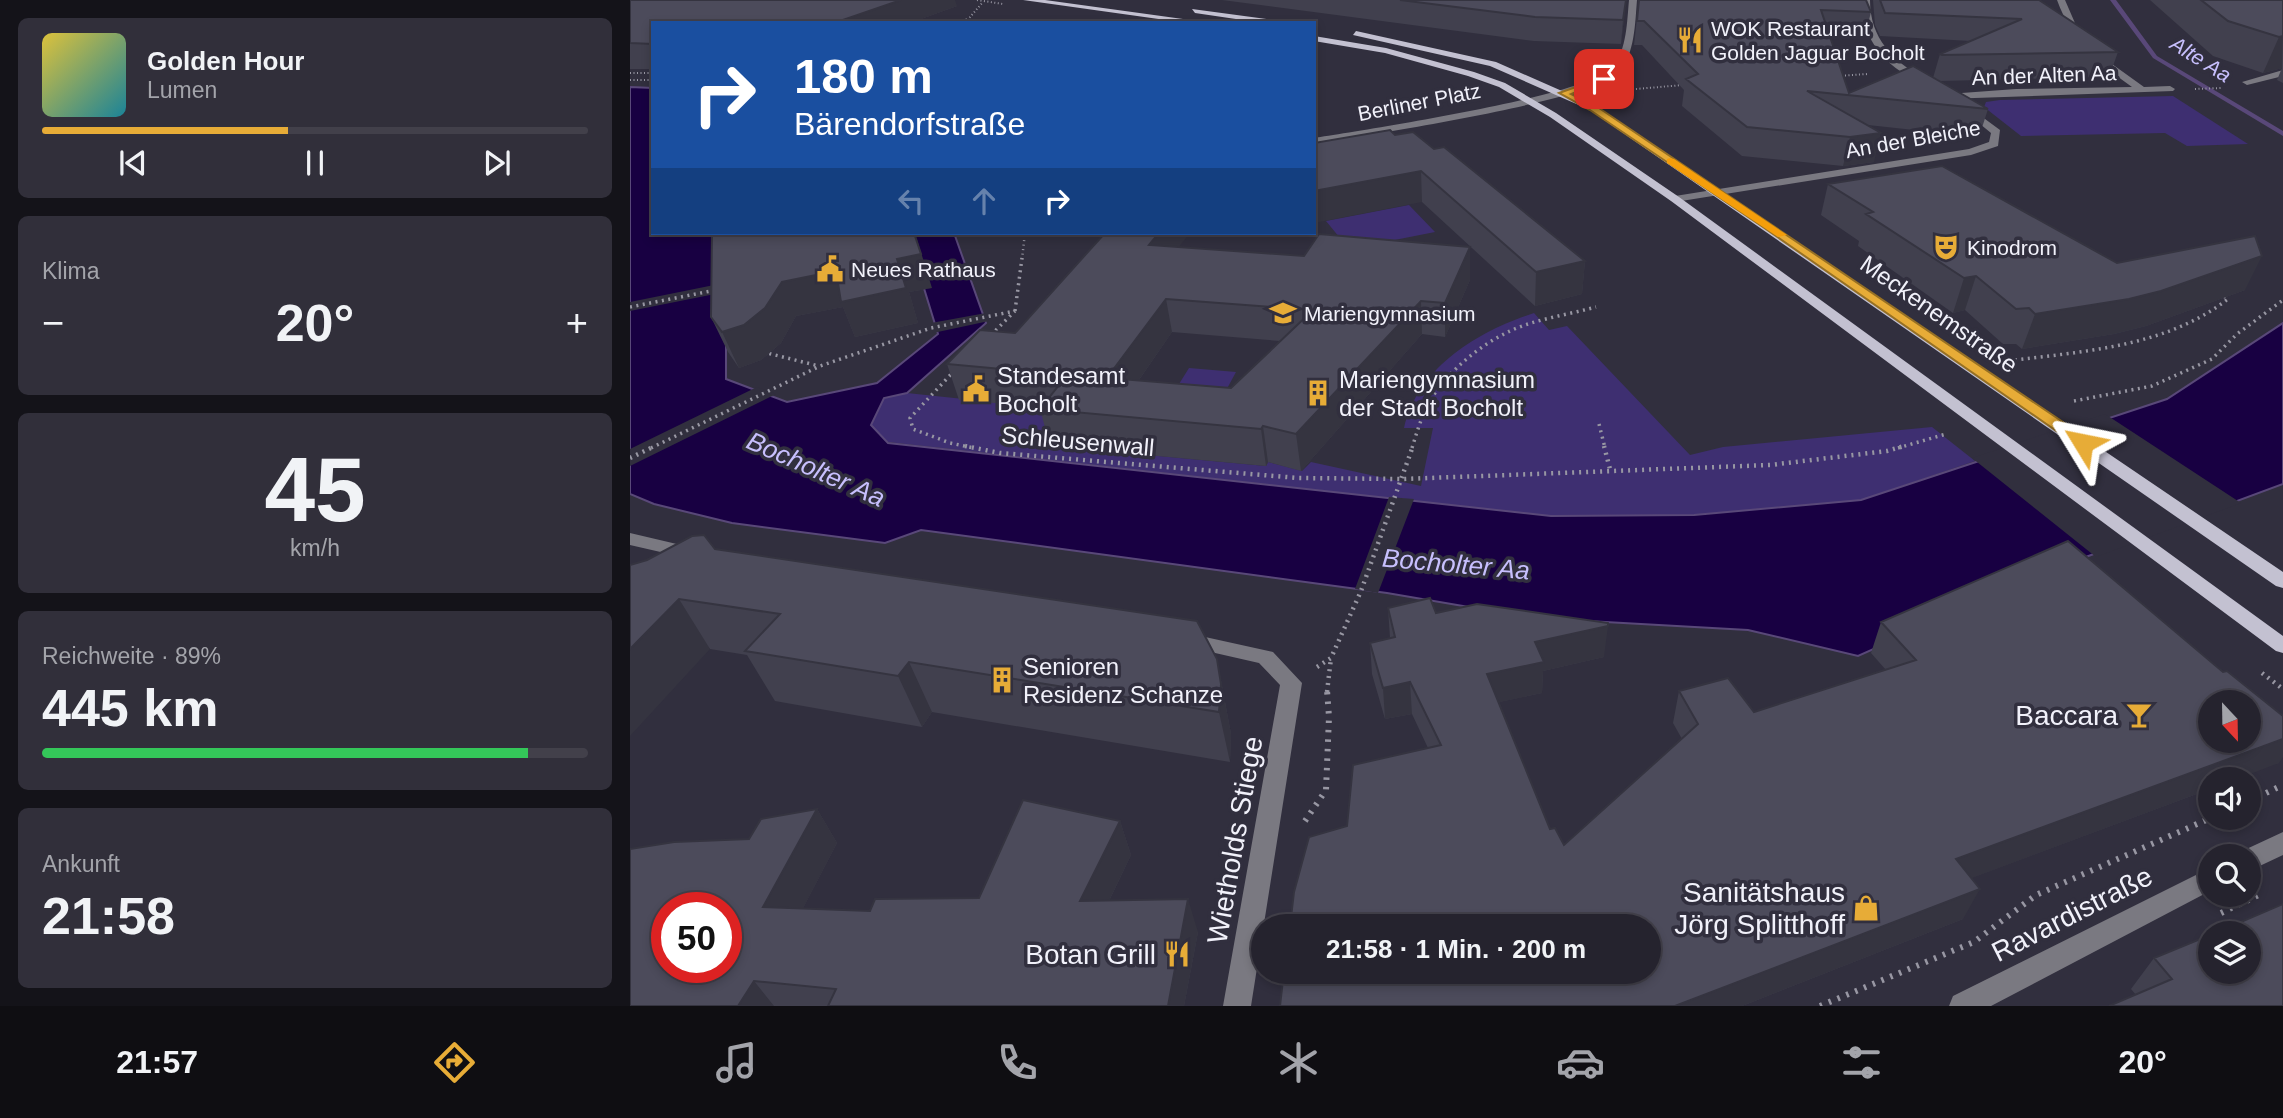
<!DOCTYPE html>
<html lang="de">
<head>
<meta charset="utf-8">
<style>
  :root { --surface:#25232e; --page:#312f3a; --text:#f1f3f6; --muted:#a3a4aa; --line:#42404a; --accent:#e7ac37 }
  body { margin:0; font-family:Arial,sans-serif; background:var(--page); color:var(--text); height:100vh; display:flex; flex-direction:column; font-size:26px; white-space:nowrap }
  * { box-sizing:border-box; margin:0 }
  p { font-size:23px; color:var(--muted) }
  .icon { flex:none; width:38px; height:38px; fill:none; stroke:currentColor; stroke-width:2; stroke-linecap:round; stroke-linejoin:round }
  .map { position:relative; flex:1; overflow:hidden }
  .details { display:flex; flex-direction:column; gap:18px; padding:18px; background:#141319; width:630px }
  .details>* { flex:none }
  .hud { position:absolute; left:21px; top:21px; width:665px; height:214px; border-radius:0px; box-shadow:0 4px 10px #0003,0 0 0 2px var(--line); background:#1a4fa0; color:#fff; overflow:hidden }
  .needle { width:46px; rotate:158deg }
  .fabs { position:absolute; left:1568px; top:690px; display:grid; gap:14px }
  .fabs a { display:grid; place-items:center; width:63px; height:63px; border-radius:50%; background:var(--surface); box-shadow:0 4px 10px #0003,0 0 0 2px var(--line); font-size:35px }
  .speed { position:absolute; left:21px; top:892px; display:flex; gap:14px; font-size:35px; font-weight:700; text-align:center }
  .speed>* { display:grid; place-content:center; width:91px; height:91px; border-radius:50%; background:var(--surface); box-shadow:0 4px 10px #0003,0 0 0 2px var(--line); line-height:1 }
  .speed .limit { border:10px solid #d22; background:#fff; color:#111 }
  .pin { position:absolute; display:grid; place-items:center; width:60px; height:60px; color:#fff; margin:-30px; border-radius:14px; box-shadow:0 4px 10px #0006 }
  .me { position:absolute; width:77px; margin:-38px; rotate:305deg; stroke-linejoin:round; filter:drop-shadow(0 0 5px #0008) }
  .turn { display:flex; align-items:center; gap:24px; height:147px; padding:0 28px; font-size:32px }
  .turn .icon { width:91px; height:91px; stroke-width:2.5 }
  .turn b { display:block; font-size:49px; line-height:60px }
  .lanes { display:flex; align-items:center; height:66px; padding:0 28px; background:#0003; justify-content:center; gap:35px; direction:ltr }
  .lanes .off { opacity:.35 }
  .big { font-size:52px; font-weight:800; line-height:1.1 }
  .details .card { flex:1; display:flex; flex-direction:column; justify-content:center; gap:10px; min-width:0; padding:0 24px; border-radius:10px; background:var(--page) }
  .details .dial { align-items:center; gap:0 }
  .dial b { font-size:91px; line-height:1 }
  .song { display:flex; align-items:center; gap:21px }
  .cover { width:84px; height:84px; border-radius:10px; background:linear-gradient(135deg,hsl(50 70% 55%),hsl(190 70% 35%)) }
  .played { height:7px; border-radius:4px; background:linear-gradient(90deg,var(--accent) 45%,var(--line) 45%) }
  .keys { display:flex; justify-content:space-around; direction:ltr }
  .heat { display:flex; justify-content:space-between; align-items:center; font-size:38px; direction:ltr }
  .charge { height:10px; border-radius:5px; background:linear-gradient(90deg,#34c759 89%,var(--line) 0) }
  .trip { position:absolute; left:621px; top:914px; width:410px; height:70px; border-radius:35px; background:var(--surface); box-shadow:0 4px 10px #0003,0 0 0 2px var(--line); font-weight:800; line-height:70px; text-align:center }
  .tab-bar { display:flex; height:112px; justify-content:space-around; align-items:center; background:#0f0e12; color:var(--muted) }
  .tab-bar .icon { width:49px; height:49px }
  .tab-bar .active { color:var(--accent) }
  .tab-bar b { font-size:32px; color:var(--text) }
  main { display:flex; flex:1; min-height:0 }
  .map>svg:first-child { display:block }
  .green { fill:#3e2f71 }
  .water { fill:#180042; stroke:#594879; stroke-width:2 }
  .pier { fill:#312f3e }
  .lines { fill:none; stroke-linecap:round; stroke-linejoin:round }
  .stream { fill:#594879; fill-rule:evenodd }
  .path-far4 { stroke:#9897a3; stroke-width:2; stroke-dasharray:1 2.5; stroke-linecap:butt }
  .path-far3 { stroke:#9897a3; stroke-width:2.5; stroke-dasharray:1 3.5; stroke-linecap:butt }
  .path-far2 { stroke:#9897a3; stroke-width:3.5; stroke-dasharray:2 4.5; stroke-linecap:butt }
  .path-far1 { stroke:#9897a3; stroke-width:4.5; stroke-dasharray:2 5; stroke-linecap:butt }
  .path { stroke:#9897a3; stroke-width:6; stroke-dasharray:2.5 7; stroke-linecap:butt }
  .minor { fill:#7a7981; fill-rule:evenodd }
  .major { fill:#c3c1d1; fill-rule:evenodd }
  .wall { fill:#41404e; fill-rule:evenodd }
  .shaded-wall { fill:#353440 }
  .building { fill:#4c4b5b; stroke:#353440; stroke-width:2; fill-rule:evenodd }
  .route { fill:#e7ac37; stroke:#967024; stroke-width:2 }
  .slow { fill:#f59e0b }
  .labels { text-anchor:middle; dominant-baseline:central; stroke-width:7; stroke-linejoin:round; paint-order:stroke }
  .far-poi-label { font-size:21px; fill:#f1f1fa; stroke:#312f3e; text-anchor:start }
  .far-water-label { font-size:21px; font-style:italic; fill:#c7bffd; stroke:#312f3e }
  .far-street-label { font-size:21px; fill:#f1f1fa; stroke:#312f3e }
  .street-label { font-size:24px; fill:#f1f1fa; stroke:#312f3e }
  .poi-label { font-size:24px; fill:#f1f1fa; stroke:#312f3e; text-anchor:start }
  .water-label { font-size:26px; font-style:italic; fill:#c7bffd; stroke:#312f3e }
  .near-poi-label { font-size:28px; fill:#f1f1fa; stroke:#312f3e; text-anchor:end }
  .near-street-label { font-size:28px; fill:#f1f1fa; stroke:#312f3e }
</style>
</head>
<body>
<main>
<section class="details">
<div class="card">
<div class="song"><i class="cover"></i><div><b>Golden Hour</b><p>Lumen</p></div></div>
<div class="played"></div>
<div class="keys"><svg class="icon" aria-label="previous" viewBox="0 0 24 24"><path d="M18 5L8 12l10 7zM5 5v14"/></svg><svg class="icon" aria-label="pause" viewBox="0 0 24 24"><path d="M8 5v14M16 5v14"/></svg><svg class="icon" aria-label="next" viewBox="0 0 24 24"><path d="M6 5l10 7-10 7zM19 5v14"/></svg></div>
</div>
<div class="card"><p>Klima</p>
<div class="heat"><a>−</a><b class="big">20°</b><a>+</a></div>
</div>
<div class="card dial"><b>45</b><p>km/h</p></div>
<div class="card"><p>Reichweite · 89%</p><b class="big">445 km</b><div class="charge"></div></div>
<div class="card"><p>Ankunft</p><b class="big">21:58</b></div>
</section>
<div class="map">
<svg width="1653" height="1006" viewBox="0 0 1653 1006">
  <rect width="100%" height="100%" fill="#312f3e"/>
  <path class="green" d="M1543,96L1618,144L1557,146L1535,133L1391,136L1354,107L1356,102L1370,100Z
    M779,205L805,232L719,249L696,221Z
    M904,313L919,330L937,326L1060,455L1093,447L1302,427L1345,461L1231,500L1064,515L921,516L258,442L241,425L254,398L277,393L446,411L421,446L636,466L638,462L672,471L681,462L791,486L803,428H774C788,367 848,331 904,313Z
    M559,368L606,372L593,396L544,392Z"/>
  <path class="water" d="M0,87L23,88V233H96V379L157,402L247,383L308,334L277,233H324L356,323L277,393L254,398L241,425L258,443L921,516L1064,515L1231,500L1537,399L1653,323V484L1426,568L1228,656L1118,630L904,618L757,593L291,530L255,543L102,523L24,504L0,494Z"/>
  <path class="pier" d="M99,282L100,291L0,311V302Z
    M356,313L359,321L303,333L301,323Z
    M127,387L146,394L0,466V449Z
    M1475,414L1611,503L1466,557L1342,458Z
    M759,497L784,499L748,593L725,589Z"/>
  <g class="lines">
    <path class="stream" d="M1480,0H1486L1527,56L1653,131V136L1523,58Z"/>
    <path class="path-far4" d="M347,0L373,4
      M326,23L337,19
      M335,23L353,2
      M0,73H23
      M1208,76L1238,74
      M0,80H23
      M1006,89L1053,85
      M1565,89L1591,88"/>
    <path class="path-far3" d="M392,259L395,233"/>
    <path class="path-far2" d="M0,307L86,290
      M385,311L392,258
      M361,335L385,311
      M133,352L189,366
      M1385,360C1458,351 1537,346 1598,299L1592,295
      M325,370L280,418L283,429L320,443L344,448
      M1444,401L1522,386L1582,359L1607,334L1653,300
      M969,424L975,448
      M21,448L190,366L301,328L385,311
      M782,448C788,429 793,410 805,393C826,363 863,335 898,324C920,317 944,313 966,307
      M1268,448L1316,434"/>
    <path class="path-far1" d="M335,446L370,453L668,478L773,479L1140,465L1257,451L1274,446
      M974,446L981,473
      M0,458L25,446
      M687,667L701,658L731,591L783,446
      M1632,673L1653,689
      M697,692L701,658"/>
    <path class="path" d="M1619,801L1653,785
      M675,821L696,790L699,717L697,690
      M1591,913L1633,893
      M1190,1006L1344,942L1406,895L1583,817"/>
    <path class="minor" d="M999,0H1007C1005,23 1005,54 989,72C962,102 735,135 684,144V138C732,130 960,96 983,67C997,49 997,21 999,0Z
      M1232,0H1240C1240,39 1263,60 1294,79V83C1285,83 1277,77 1270,71C1245,54 1232,30 1232,0Z
      M1427,0H1435L1448,30L1475,59L1514,87L1540,86L1545,89L1543,91L1315,99L1313,97L1318,94L1386,89L1502,87C1467,62 1442,41 1427,0Z
      M1653,70V76L1617,85L1612,82Z
      M1336,105L1370,130L1368,146L1341,155L1045,202L1039,199L1045,196L1339,149L1359,142L1361,133L1333,110V106Z
      M0,533L68,549L70,553L68,557L61,559L0,545Z
      M557,633L643,652L672,683L621,1006H593L650,685L629,663L550,645L547,640L550,635Z
      M1653,832V855L1619,871V856H1609L1610,852Z
      M1580,868V891L1361,1006H1319L1323,996Z"/>
    <path class="major" d="M393,0H415L582,23H557Z
      M562,9L652,21L656,23H633L565,13Z
      M726,31L866,62L966,106L1653,572V588L1646,586L960,110L860,66L723,35Z
      M684,36L756,48L844,72L875,83L926,113L1049,197L1653,636V653L1646,651L1041,201L920,117L869,87L838,76L755,53L684,41Z"/>
  </g>
  <path class="wall" d="M0,0L327,6L280,23H23V69H0Z
    M592,0H996L991,44L904,41Z
    M1009,0L1241,12L1235,36L1199,34L1219,93L1303,78L1310,54L1341,41L1250,36L1245,25L1243,0H1409L1488,52L1479,77L1309,81L1358,109L1349,137L1238,125L1244,162L1213,166L1112,156L1052,106L1054,90L1012,45H1004Z
    M1520,0H1653V83L1647,80L1652,68L1633,73L1583,56Z
    M765,135L804,149L955,261L952,294L905,306L792,202Z
    M1198,184L1487,263L1615,290L1516,326L1484,334L1392,349L1386,344H1373L1335,310L1323,313L1228,246L1229,241L1191,215Z
    M548,247L674,256L840,247V280L815,337L792,334L671,471L638,462L636,466L420,446L410,409L412,407L329,400L317,364L385,333ZM542,332L650,341L601,388L509,380Z
    M302,288L279,292L288,323L225,337L213,307L166,316L151,343L131,360L109,368L98,352L81,317Z
    M85,549L587,659L601,734L600,762L302,712L292,727L145,701L117,655L80,649L0,565Z
    M758,608L806,613L974,657L913,671L912,693L869,702L920,829L934,845L1052,739L1043,723L1049,691L1124,712L1256,670L1241,653L1251,622L1649,763L1580,779V789L1341,878L1333,919L1112,1006H650L717,826L798,748L782,714L755,719L742,674L740,643L760,638Z
    M187,809L207,843L173,908L240,911L349,898L490,821L501,855L479,901L568,932L554,1006H0L119,839Z
    M1524,958L1653,1006L1506,995L1501,989Z"/>
  <path class="shaded-wall" d="M271,0H325L327,6L280,23H210V21Z
    M996,0L991,44L993,20Z
    M1653,36L1652,68L1633,73L1649,37Z
    M1251,133L1244,162L1213,166L1220,137Z
    M791,171L792,202L684,223V191Z
    M285,233L302,288L279,292L288,323L225,337L213,307L166,316L151,343L131,360L109,368L92,332L152,282L267,259Z
    M529,233H560L547,249L519,245Z
    M840,247V280L815,337V303Z
    M1632,256L1615,290L1516,326L1484,334L1392,349L1405,314Z
    M955,261L952,294L905,306L906,272Z
    M1346,276L1335,310L1323,313L1334,278Z
    M536,299L542,332L486,413L477,378Z
    M791,301L792,334L671,471L666,434Z
    M633,426L638,462L636,466L631,429Z
    M49,599L80,649L0,736V649Z
    M978,626L974,657L913,671L912,693L856,705L857,674L905,642Z
    M587,659L601,734L600,762L589,712Z
    M279,662L302,712L292,727L268,676Z
    M780,682L782,714L755,719L753,688Z
    M1653,739V757L1649,763L1607,779H1580V789L1310,890L1326,859Z
    M187,809L207,843L157,939L133,907Z
    M490,821L501,855L463,934L450,901Z
    M1350,889L1333,919L1112,1006H1045Z
    M558,899L568,932L554,1006H538Z
    M124,981L144,1006H108Z"/>
  <path class="building" d="M0,0H271L210,21V23H23V44L0,43Z
    M770,0H996L993,20L905,17Z
    M1009,0H1236L1241,12L1191,10L1219,93L1283,66L1358,109L1177,91L1251,133L1220,137L1117,127L1056,79L1068,74L1014,21H1007Z
    M1250,0H1409L1488,52L1312,55L1310,54L1392,19L1255,13Z
    M1571,0H1653V36L1649,37L1598,21Z
    M760,130L765,135L783,132L804,149L814,147L955,261L906,272L791,171L684,191V143Z
    M1312,166L1487,263L1625,236L1632,256L1531,291L1499,299L1405,314L1399,308L1386,309L1346,276L1334,278L1236,214L1243,212L1198,184Z
    M82,233H284L291,254L267,259L276,288L211,302L206,271L152,282L135,308L114,325L92,332L81,317Z
    M475,233H529L519,245L674,256L689,234L840,247L815,303L791,301L666,434L633,426L631,429L410,409L437,375L317,364L350,330L385,333ZM536,299L683,310L601,388L477,378Z
    M74,535L85,549L567,621L587,659L591,684L589,712L279,662L268,676L115,651L150,614L49,599L0,649V565L17,560L62,536Z
    M1438,541L1593,672L1597,671L1653,716V739L1326,859L1350,889L1045,1006H650L654,971H1018V926H660L664,892L679,837L717,826L723,765L811,745L780,682L753,688L740,643L765,637L758,608L800,598L806,613L847,604L978,623V626L905,642L914,662L857,674L920,829L925,828L934,845L1068,724L1049,691L1098,678L1124,712L1286,660L1251,622ZM1580,702H1619V740H1580Z
    M393,800L490,821L450,901L558,899L538,1006H198L206,989L124,981L108,1006H0V849L44,842L119,839L131,819L187,809L133,907L240,911L245,899L349,898ZM37,908H96V968H37Z
    M1653,904V1006H1479L1542,979L1524,958L1580,935V971H1619V933H1585Z"/>
  <path class="route" d="M971,78L978,79L941,94L966,106L1458,439L1460,443L1458,446H1448L1130,225L960,110L929,93Z"/>
  <path class="slow" d="M1040,158L1044,159L1157,235L1148,237L1037,163V159Z"/>
  <defs>
    <g id="restaurant-bare" transform="scale(2.1)"><path d="M-5-6h1v4h1v-4h1v4h1v-4h1v5L-1.5 .5V6h-2V.5L-5-1ZM5-6V6H3V1.5H1.5Q1.5-4 5-6Z" fill="#e7ac37" stroke="#312f3e" stroke-width="2.5" paint-order="stroke"/></g>
    <g id="theatre-bare" transform="scale(2.1)"><path d="M-5-5.5Q0-4 5-5.5V0Q5 5 0 6Q-5 5-5 0ZM-3.3-2.5H-1v1.5H-3.3ZM1-2.5H3.3v1.5H1ZM-2.8 1Q0 5.5 2.8 1Z" fill="#e7ac37" stroke="#312f3e" stroke-width="2.5" paint-order="stroke"/></g>
    <g id="civic-bare" transform="scale(2.1)"><path d="M-.6-6.5H3V-4.5H.6V-3L4-1V1h2V6H-6V1h2V-1L-.6-3ZM-1.2 2.5V6h2.4V2.5Z" fill="#e7ac37" stroke="#312f3e" stroke-width="2.5" paint-order="stroke"/></g>
    <g id="school-bare" transform="scale(2.1)"><path d="M0-5L7-2L0 1L-7-2ZM-4 1L0 2.5L4 1V4Q0 6-4 4Z" fill="#e7ac37" stroke="#312f3e" stroke-width="2.5" paint-order="stroke"/></g>
    <g id="building-bare" transform="scale(2.1)"><path d="M-4-6H4V6H1V3H-1V6H-4ZM-2.5-4.3h1.7v1.8h-1.7ZM.8-4.3h1.7v1.8H.8ZM-2.5-1h1.7V.8h-1.7ZM.8-1h1.7V.8H.8Z" fill="#e7ac37" stroke="#312f3e" stroke-width="2.5" paint-order="stroke"/></g>
    <g id="bar-bare" transform="scale(2.1)"><path d="M-6-5H6L.8 .8V4.5H3.5V6h-7V4.5H-.8V.8Z" fill="#e7ac37" stroke="#312f3e" stroke-width="2.5" paint-order="stroke"/></g>
    <g id="shop-bare" transform="scale(2.1)"><path d="M-5-2.5h2.3a2.7 3.5 0 0 1 5.4 0H5L5.5 6h-11ZM-1.5-2.5h3a1.5 2.3 0 0 0-3 0Z" fill="#e7ac37" stroke="#312f3e" stroke-width="2.5" paint-order="stroke"/></g>
  </defs>
  <g fill-rule="evenodd">
    <use href="#restaurant-bare" x="1060" y="40"/>
    <use href="#theatre-bare" x="1316" y="247"/>
    <use href="#civic-bare" x="200" y="269"/>
    <use href="#school-bare" x="653" y="313"/>
    <use href="#civic-bare" x="346" y="389"/>
    <use href="#building-bare" x="688" y="393"/>
    <use href="#building-bare" x="372" y="680"/>
    <use href="#bar-bare" x="1509" y="715"/>
    <use href="#shop-bare" x="1236" y="908"/>
    <use href="#restaurant-bare" x="547" y="954"/>
  </g>
  <g class="labels">
    <g class="far-poi-label">
      <text x="1081" y="28">WOK Restaurant<tspan x="1081" dy="24">Golden Jaguar Bocholt</tspan></text>
      <text x="1337" y="247">Kinodrom</text>
      <text x="221" y="269">Neues Rathaus</text>
      <text x="674" y="313">Mariengymnasium</text>
    </g>
    <g class="far-water-label">
      <text transform="translate(1571 59) rotate(32)">Alte Aa</text>
    </g>
    <g class="far-street-label">
      <text transform="translate(1414 75) rotate(-2)">An der Alten Aa</text>
      <text transform="translate(789 102) rotate(-11)">Berliner Platz</text>
      <text transform="translate(1283 139) rotate(-10)">An der Bleiche</text>
    </g>
    <g class="street-label">
      <text transform="translate(1309 314) rotate(35)">Meckenemstraße</text>
      <text transform="translate(448 441) rotate(5)">Schleusenwall</text>
    </g>
    <g class="poi-label">
      <text x="367" y="375">Standesamt<tspan x="367" dy="28">Bocholt</tspan></text>
      <text x="709" y="379">Mariengymnasium<tspan x="709" dy="28">der Stadt Bocholt</tspan></text>
      <text x="393" y="666">Senioren<tspan x="393" dy="28">Residenz Schanze</tspan></text>
    </g>
    <g class="water-label">
      <text transform="translate(186 469) rotate(24)">Bocholter Aa</text>
      <text transform="translate(826 564) rotate(5)">Bocholter Aa</text>
    </g>
    <g class="near-poi-label">
      <text x="1488" y="715">Baccara</text>
      <text x="1215" y="892">Sanitätshaus<tspan x="1215" dy="32">Jörg Splitthoff</tspan></text>
      <text x="526" y="954">Botan Grill</text>
    </g>
    <g class="near-street-label">
      <text transform="translate(605 840) rotate(-80)">Wietholds Stiege</text>
      <text transform="translate(1442 914) rotate(-27)">Ravardistraße</text>
    </g>
  </g>
</svg>
<div class="fabs">
<a><svg class="needle" viewBox="-14 -14 28 28"><path d="M0-13l5 13h-10z" fill="#e53935"/><path d="M0 13l5-13h-10z" fill="#a3a4aa"/></svg></a>
<a><svg class="icon" aria-label="sound" viewBox="0 0 24 24"><path d="M4 9h4l5-4v14l-5-4H4zM17 9q2 3 0 6"/></svg></a>
<a><svg class="icon" aria-label="search" viewBox="0 0 24 24"><circle cx="10" cy="10" r="6"/><path d="M15 15l6 6"/></svg></a>
<a><svg class="icon" aria-label="layers" viewBox="0 0 24 24"><path d="M12 4l9 5-9 5-9-5zM3 14l9 5 9-5"/></svg></a>
</div>
<div class="speed"><div class="limit">50</div></div>
<div class="pin" style="left:974px;top:79px;background:#d93025"><svg class="icon" aria-label="arrive" viewBox="0 0 24 24"><path d="M6 21V4h12l-3 4 3 4H6"/></svg></div>
<svg class="me" style="left:1453px;top:443px" viewBox="-20 -20 40 40"><path d="M0-17L14 15 0 8-14 15z" fill="#e7ac37" stroke="#fff" stroke-width="4"/></svg>
<div class="trip">21:58 · 1 Min. · 200 m</div>
<div class="hud">
<div class="turn"><svg class="icon" aria-label="right" viewBox="0 0 24 24"><path d="M7 20v-9h11M14 6l5 5-5 5"/></svg><div><b>180 m</b>Bärendorfstraße</div></div>
<div class="lanes"><svg class="icon off" aria-label="left" viewBox="0 0 24 24"><path d="M17 20v-9H6M10 6l-5 5 5 5"/></svg><svg class="icon off" aria-label="ahead" viewBox="0 0 24 24"><path d="M12 20V5M6 11l6-6 6 6"/></svg><svg class="icon" aria-label="right" viewBox="0 0 24 24"><path d="M7 20v-9h11M14 6l5 5-5 5"/></svg></div>
</div>
</div>
</main>
<nav class="tab-bar">
<b>21:57</b>
<svg class="icon active" aria-label="directions" viewBox="0 0 24 24"><path d="M12 3l9 9-9 9-9-9zM9 14v-3h6M13 9l2 2-2 2"/></svg>
<svg class="icon" aria-label="music" viewBox="0 0 24 24"><path d="M9 18V5l10-2v13"/><circle cx="6" cy="18" r="3"/><circle cx="16" cy="16" r="3"/></svg>
<svg class="icon" aria-label="phone" viewBox="0 0 24 24"><path d="M5 4h4l2 5-3 2q2 4 5 5l2-3 5 2v4C11 20 4 13 5 4z"/></svg>
<svg class="icon" aria-label="climate" viewBox="0 0 24 24"><path d="M12 3v18M4 7l16 10M4 17L20 7"/></svg>
<svg class="icon" aria-label="car" viewBox="0 0 24 24"><path d="M5 17H2v-5l4-1 3-4h7l3 4 3 1v5h-3M9 17h6M6 11h13"/><circle cx="7" cy="17" r="2"/><circle cx="17" cy="17" r="2"/></svg>
<svg class="icon" aria-label="filters" viewBox="0 0 24 24"><path d="M4 7h16M4 17h16"/><circle cx="9" cy="7" r="2"/><circle cx="15" cy="17" r="2"/></svg>
<b>20°</b>
</nav>
</body>
</html>
